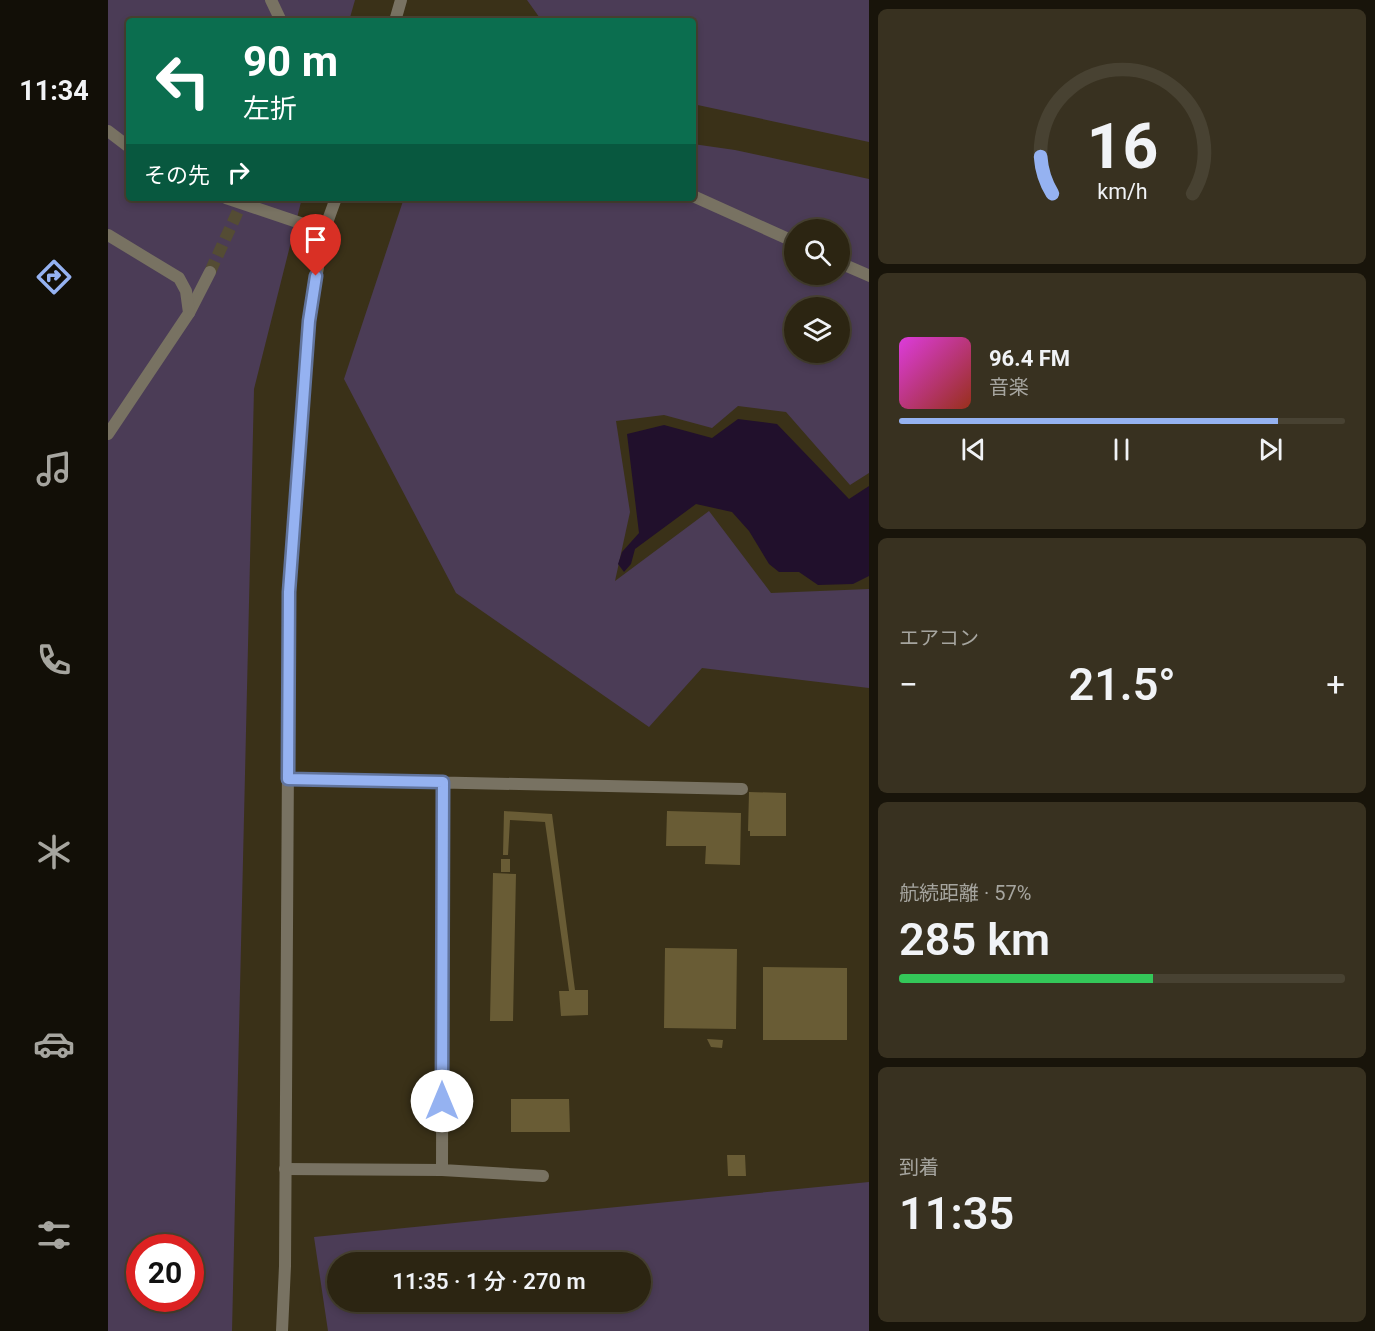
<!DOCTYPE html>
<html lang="ja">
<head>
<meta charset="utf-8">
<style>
  :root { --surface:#2c2512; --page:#383120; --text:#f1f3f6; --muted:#a6a59f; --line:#484232; --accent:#95b2f1 }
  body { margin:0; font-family:Roboto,"Noto Sans JP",sans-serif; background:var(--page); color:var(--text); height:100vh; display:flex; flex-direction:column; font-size:22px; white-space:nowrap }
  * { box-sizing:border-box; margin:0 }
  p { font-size:20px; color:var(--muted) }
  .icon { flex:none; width:33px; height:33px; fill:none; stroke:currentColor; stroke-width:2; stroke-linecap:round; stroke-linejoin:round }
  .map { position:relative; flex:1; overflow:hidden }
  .side { display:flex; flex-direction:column; gap:9px; padding:9px; background:#18140a; width:506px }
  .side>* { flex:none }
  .top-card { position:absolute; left:18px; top:18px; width:570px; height:183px; border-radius:6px; box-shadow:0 3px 9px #0003,0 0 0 2px var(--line); background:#0b6e4f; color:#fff; overflow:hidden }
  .tools { position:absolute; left:676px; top:219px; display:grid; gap:12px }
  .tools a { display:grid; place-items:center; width:66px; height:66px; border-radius:50%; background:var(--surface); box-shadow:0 3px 9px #0003,0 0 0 2px var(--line); font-size:30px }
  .speed { position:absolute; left:18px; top:1234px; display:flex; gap:12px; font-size:30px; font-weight:700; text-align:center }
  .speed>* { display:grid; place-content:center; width:78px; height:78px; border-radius:50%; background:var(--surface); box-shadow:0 3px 9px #0003,0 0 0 2px var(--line); line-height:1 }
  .speed .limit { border:9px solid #d22; background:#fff; color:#111 }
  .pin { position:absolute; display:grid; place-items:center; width:51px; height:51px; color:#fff; margin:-62px -26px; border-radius:50% 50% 50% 0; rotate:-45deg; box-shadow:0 0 6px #0007 }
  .pin .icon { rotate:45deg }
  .me { position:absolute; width:66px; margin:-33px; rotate:0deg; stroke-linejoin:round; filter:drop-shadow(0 0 4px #0008) }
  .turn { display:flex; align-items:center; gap:21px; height:126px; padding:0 18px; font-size:27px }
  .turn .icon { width:78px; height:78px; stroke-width:2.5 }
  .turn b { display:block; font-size:42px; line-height:51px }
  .then { display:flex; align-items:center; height:57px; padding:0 18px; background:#0003; gap:12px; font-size:22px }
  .big { font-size:45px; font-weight:600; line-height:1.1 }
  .side .tile { flex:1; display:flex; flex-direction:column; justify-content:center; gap:9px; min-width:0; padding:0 21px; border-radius:9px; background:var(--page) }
  .side .dial { align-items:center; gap:0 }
  .dial svg { height:156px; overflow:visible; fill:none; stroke:var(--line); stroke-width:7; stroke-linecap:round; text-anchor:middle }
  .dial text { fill:var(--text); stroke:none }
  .song { display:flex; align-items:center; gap:18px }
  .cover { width:72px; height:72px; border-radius:9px; background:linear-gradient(135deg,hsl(300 70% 55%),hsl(10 70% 35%)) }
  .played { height:6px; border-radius:3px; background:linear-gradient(90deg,var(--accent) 85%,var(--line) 85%) }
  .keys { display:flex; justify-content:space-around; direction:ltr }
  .heat { display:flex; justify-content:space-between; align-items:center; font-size:33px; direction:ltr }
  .charge { height:9px; border-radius:4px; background:linear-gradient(90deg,#34c759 57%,var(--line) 0) }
  .trip { position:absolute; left:219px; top:1252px; width:324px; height:60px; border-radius:30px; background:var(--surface); box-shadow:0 3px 9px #0003,0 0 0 2px var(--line); font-weight:600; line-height:60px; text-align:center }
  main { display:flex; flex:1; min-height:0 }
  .dock { display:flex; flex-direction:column; width:108px; justify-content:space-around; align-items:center; background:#120f07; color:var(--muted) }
  .dock .icon { width:42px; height:42px }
  .dock .selected { color:var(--accent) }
  .dock b { font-size:27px; color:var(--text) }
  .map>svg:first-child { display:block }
  .green { fill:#4b3c56; fill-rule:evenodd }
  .water { fill:#21102c }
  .building { fill:#695c35 }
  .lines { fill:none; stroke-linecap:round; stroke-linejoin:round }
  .minor-tunnel { stroke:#544c34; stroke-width:12; stroke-dasharray:12 6; stroke-linecap:butt }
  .service { stroke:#787262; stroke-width:12 }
  .minor { stroke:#787262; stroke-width:12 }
  .tertiary { stroke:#787262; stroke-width:12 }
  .route-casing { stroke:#61749d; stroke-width:15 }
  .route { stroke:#95b2f1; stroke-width:10 }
</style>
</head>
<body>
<main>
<nav class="dock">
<b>11:34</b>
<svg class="icon selected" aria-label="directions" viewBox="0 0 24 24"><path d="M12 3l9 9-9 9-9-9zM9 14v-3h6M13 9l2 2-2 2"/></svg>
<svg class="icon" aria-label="music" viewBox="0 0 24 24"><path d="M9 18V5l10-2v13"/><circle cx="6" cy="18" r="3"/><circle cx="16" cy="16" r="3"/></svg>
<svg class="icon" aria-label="phone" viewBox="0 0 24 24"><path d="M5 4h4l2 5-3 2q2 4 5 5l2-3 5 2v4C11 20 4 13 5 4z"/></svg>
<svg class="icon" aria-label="climate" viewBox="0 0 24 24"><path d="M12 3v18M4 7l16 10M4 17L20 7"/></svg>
<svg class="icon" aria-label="car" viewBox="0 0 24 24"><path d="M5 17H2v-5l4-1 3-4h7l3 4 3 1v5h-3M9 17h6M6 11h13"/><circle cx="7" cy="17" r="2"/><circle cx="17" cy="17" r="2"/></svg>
<svg class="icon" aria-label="filters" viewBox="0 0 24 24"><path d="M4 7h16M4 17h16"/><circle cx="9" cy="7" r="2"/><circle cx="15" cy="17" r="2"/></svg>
</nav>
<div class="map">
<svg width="762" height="1331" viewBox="0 0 762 1331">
  <rect width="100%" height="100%" fill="#3a3118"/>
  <path class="green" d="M0,0H247L241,21H21V198H194L146,389L124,1331H0ZM32,1248H82V1299H32Z
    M419,0H761V142L585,104V21H434Z
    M585,144L627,150L761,179V473L742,485L678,412L630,406L604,428L556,415L508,421L522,512L507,581L601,511L663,593L761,589V688L594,668L541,727L348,593L236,379L296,198H585ZM687,230H732V274H687ZM687,308H732V352H687Z
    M761,1182V1331H220L206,1237ZM230,1263H532V1302H230Z"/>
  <path class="water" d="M630,419L669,424L741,499L761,486V576L745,584L710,585L691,572H671L661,564L641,531L624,512L588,504L527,549L523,564L516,572L510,564L514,552L531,533L519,434L556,425L604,438Z"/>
  <path class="building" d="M641,792L678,793V836H642V831H640Z
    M396,811L444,814L467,990H480V1015L453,1016L451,991H461L437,822L402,820L400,855H395Z
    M559,811L633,813L632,865L597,864L598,846H558Z
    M393,859H402V872H393Z
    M385,873L408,874L405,1021H382Z
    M557,948L629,949L628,1029L556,1028Z
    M655,967L739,968V1040H655Z
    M599,1039L615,1040L614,1048L603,1047Z
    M403,1099H461L462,1132H403Z
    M619,1155H637L638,1176H620Z"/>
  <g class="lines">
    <path class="minor-tunnel" d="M102,272L136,198"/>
    <path class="service" d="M163,0L173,21
      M585,196L687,242
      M732,263L762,276
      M81,313L102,272
      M180,779L634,789
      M177,1169L334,1170L435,1176
      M334,1170L335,782"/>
    <path class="minor" d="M0,235L71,278L78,291L81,313L0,434"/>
    <path class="tertiary" d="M287,21L293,0
      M0,131L21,147
      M118,198L216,231
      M174,1331L177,1266L181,592L201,321L216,231L228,198"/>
  </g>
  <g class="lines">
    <g class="route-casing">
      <path id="route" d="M208,276L201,321L181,592L180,779L335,782L334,1101"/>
    </g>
    <use href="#route" class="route"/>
  </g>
</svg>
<div class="tools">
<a><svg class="icon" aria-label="search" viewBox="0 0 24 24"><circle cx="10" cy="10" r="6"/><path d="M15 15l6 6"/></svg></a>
<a><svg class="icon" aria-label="layers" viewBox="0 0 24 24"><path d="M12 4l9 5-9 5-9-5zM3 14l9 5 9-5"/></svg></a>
</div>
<div class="speed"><div class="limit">20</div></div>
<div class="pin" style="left:208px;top:276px;background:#d93025"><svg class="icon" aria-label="arrive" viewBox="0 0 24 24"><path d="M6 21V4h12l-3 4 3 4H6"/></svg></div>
<svg class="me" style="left:334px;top:1101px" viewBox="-20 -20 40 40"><circle r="19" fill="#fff"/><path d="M0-13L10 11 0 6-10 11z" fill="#95b2f1"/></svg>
<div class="trip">11:35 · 1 分 · 270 m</div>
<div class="top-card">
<div class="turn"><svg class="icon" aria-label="left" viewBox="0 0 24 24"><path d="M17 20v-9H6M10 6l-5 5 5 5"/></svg><div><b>90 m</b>左折</div></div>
<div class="then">その先<svg class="icon" aria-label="right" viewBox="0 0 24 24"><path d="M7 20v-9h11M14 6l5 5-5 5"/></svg></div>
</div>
</div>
<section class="side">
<div class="tile dial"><svg viewBox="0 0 100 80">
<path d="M14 69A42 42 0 1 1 86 69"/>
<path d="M14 69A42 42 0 0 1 8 50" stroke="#95b2f1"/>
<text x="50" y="56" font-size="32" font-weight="700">16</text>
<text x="50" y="72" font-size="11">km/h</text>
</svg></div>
<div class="tile">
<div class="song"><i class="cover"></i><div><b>96.4 FM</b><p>音楽</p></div></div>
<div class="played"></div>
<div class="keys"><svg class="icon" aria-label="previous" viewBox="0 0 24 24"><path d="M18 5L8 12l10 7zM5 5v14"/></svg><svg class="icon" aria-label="pause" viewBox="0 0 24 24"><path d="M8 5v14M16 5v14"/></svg><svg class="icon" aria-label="next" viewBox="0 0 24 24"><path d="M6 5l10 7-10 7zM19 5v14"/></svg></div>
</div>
<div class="tile"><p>エアコン</p>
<div class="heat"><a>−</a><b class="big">21.5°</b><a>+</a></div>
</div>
<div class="tile"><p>航続距離 · 57%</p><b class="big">285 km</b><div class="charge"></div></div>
<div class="tile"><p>到着</p><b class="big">11:35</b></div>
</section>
</main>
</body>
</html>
